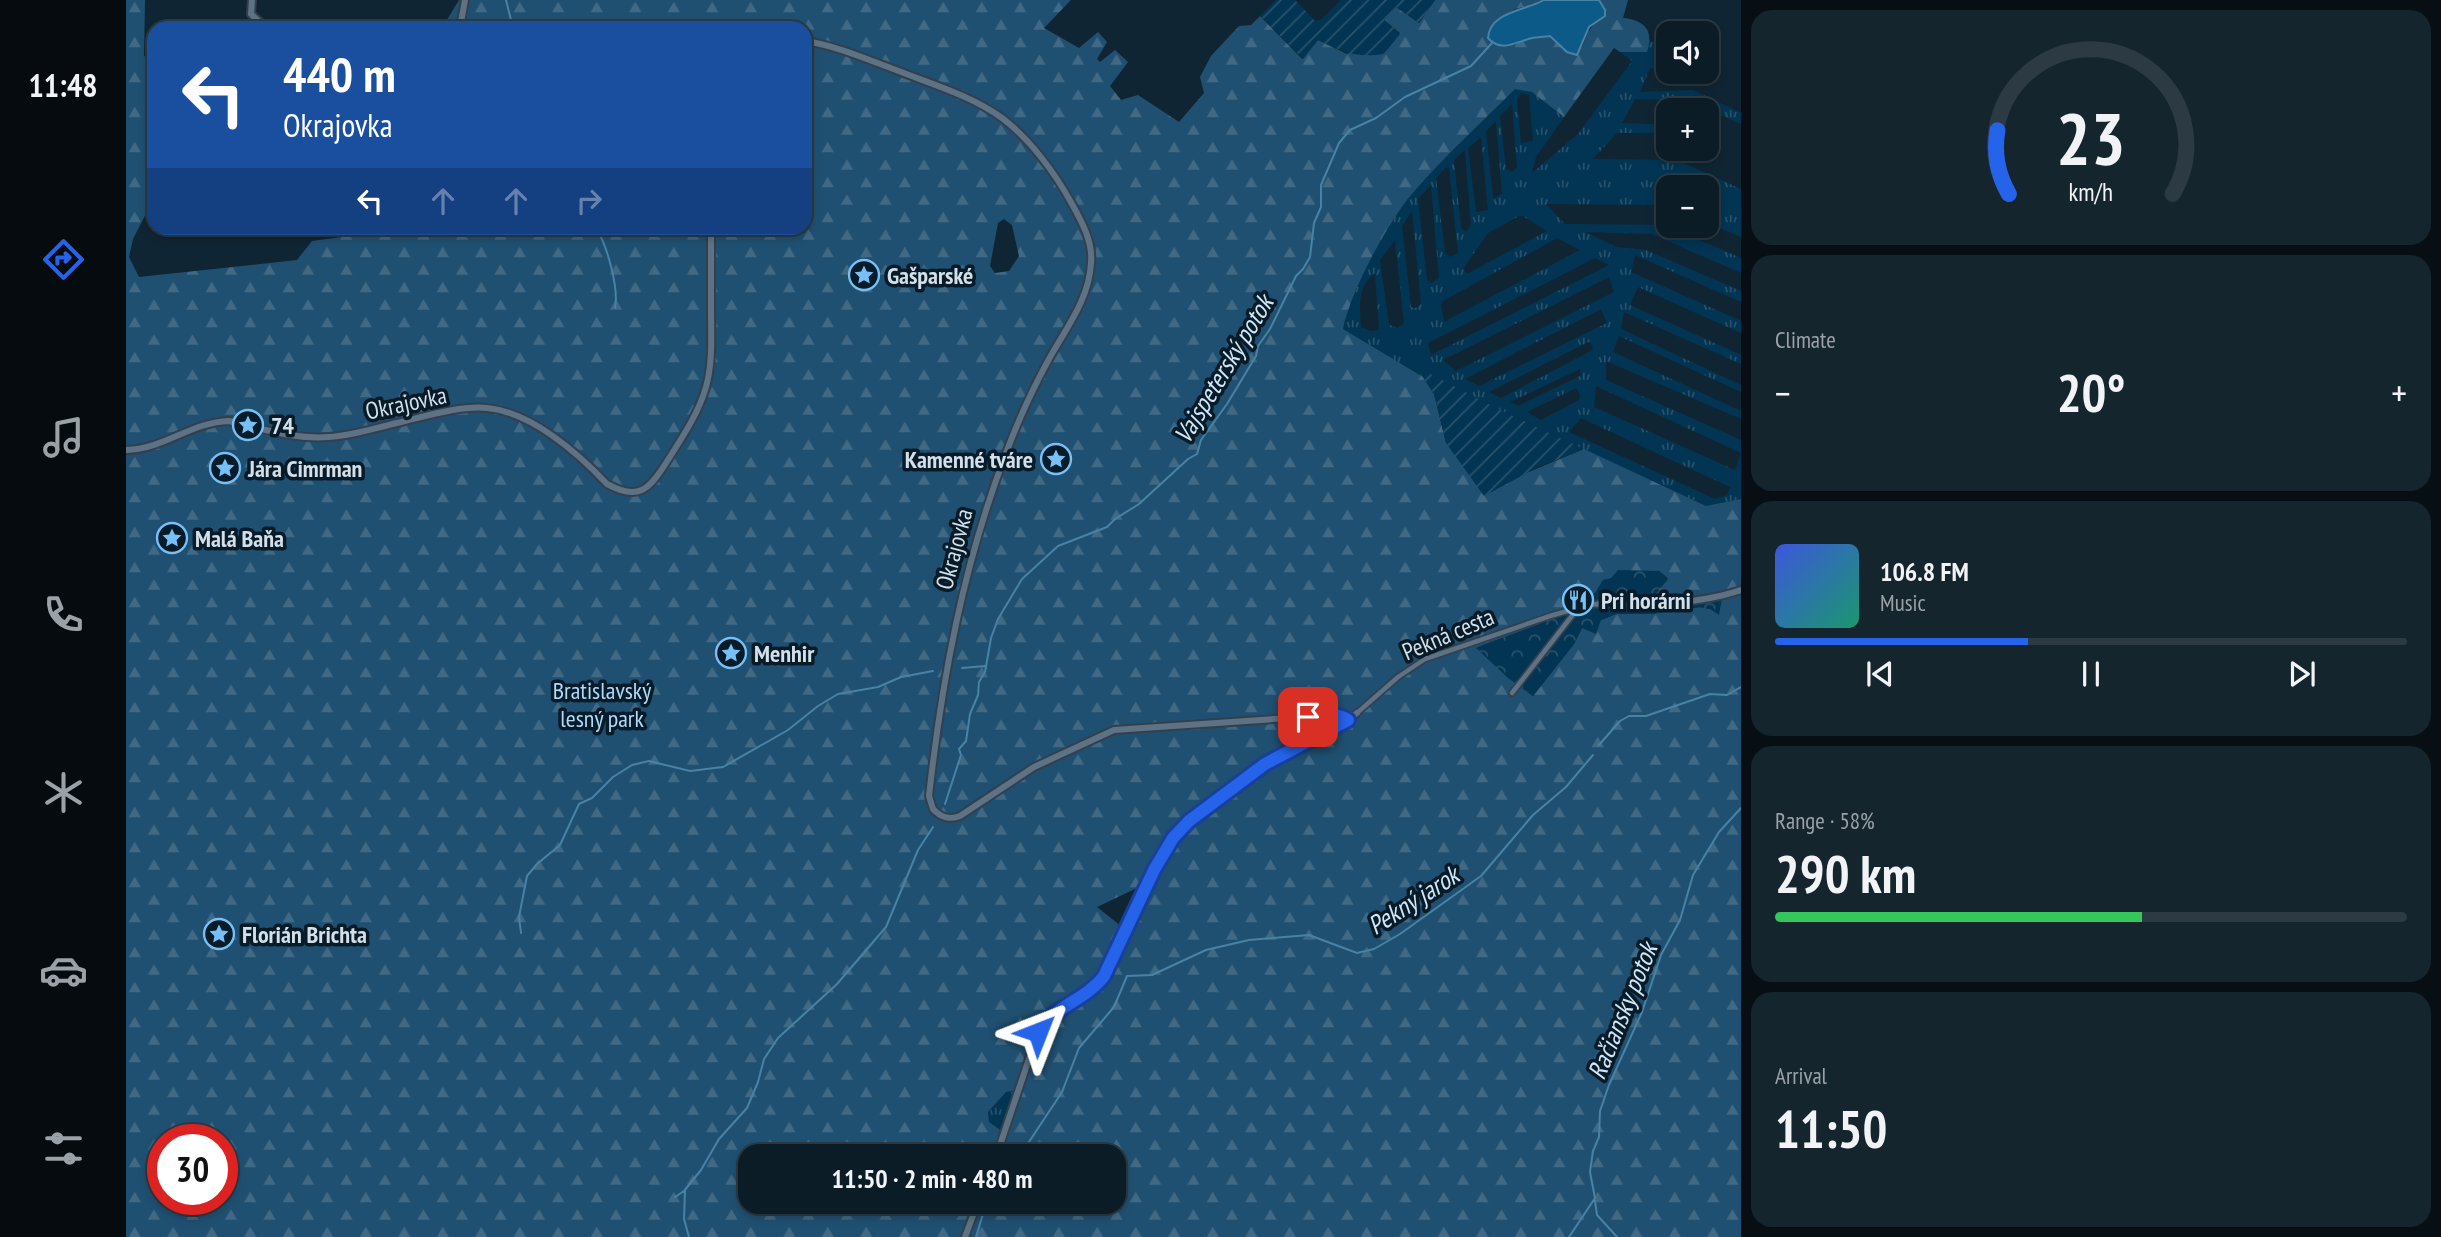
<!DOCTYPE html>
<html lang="en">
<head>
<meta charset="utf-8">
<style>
  :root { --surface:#0c1c26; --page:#15252e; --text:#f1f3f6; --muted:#9aa1a7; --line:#2c3a43; --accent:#2563eb }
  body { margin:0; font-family:"PT Sans Narrow",sans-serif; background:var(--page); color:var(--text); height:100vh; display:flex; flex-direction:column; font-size:26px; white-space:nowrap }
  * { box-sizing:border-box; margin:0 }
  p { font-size:23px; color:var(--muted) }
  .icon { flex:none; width:38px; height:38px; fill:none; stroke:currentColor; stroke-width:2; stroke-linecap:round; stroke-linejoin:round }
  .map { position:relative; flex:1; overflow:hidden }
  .sheet { display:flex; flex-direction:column; gap:10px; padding:10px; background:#070f15; width:700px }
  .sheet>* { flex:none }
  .banner { position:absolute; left:21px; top:21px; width:665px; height:214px; border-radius:21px; box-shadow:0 4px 10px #0003,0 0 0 2px var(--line); background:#1a4fa0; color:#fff; overflow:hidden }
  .controls { position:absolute; left:1530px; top:21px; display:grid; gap:14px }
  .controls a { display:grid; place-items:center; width:63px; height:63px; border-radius:14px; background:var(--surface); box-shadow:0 4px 10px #0003,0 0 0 2px var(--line); font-size:35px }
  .speed { position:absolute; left:21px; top:1124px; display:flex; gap:14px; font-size:35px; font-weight:700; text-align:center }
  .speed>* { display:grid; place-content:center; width:91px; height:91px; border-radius:50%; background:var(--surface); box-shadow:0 4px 10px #0003,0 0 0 2px var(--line); line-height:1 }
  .speed .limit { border:10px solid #d22; background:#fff; color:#111 }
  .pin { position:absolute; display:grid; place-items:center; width:60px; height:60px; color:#fff; margin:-30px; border-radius:14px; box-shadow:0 4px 10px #0006 }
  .me { position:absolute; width:77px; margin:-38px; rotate:45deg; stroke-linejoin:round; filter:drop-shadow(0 0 5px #0008) }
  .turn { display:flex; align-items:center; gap:24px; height:147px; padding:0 21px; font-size:32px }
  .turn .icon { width:91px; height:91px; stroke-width:2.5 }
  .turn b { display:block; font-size:49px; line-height:60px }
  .lanes { display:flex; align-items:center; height:66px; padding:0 21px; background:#0003; justify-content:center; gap:35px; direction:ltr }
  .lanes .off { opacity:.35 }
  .big { font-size:52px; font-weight:700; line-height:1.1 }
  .sheet .card { flex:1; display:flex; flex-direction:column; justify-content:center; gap:10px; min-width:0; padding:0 24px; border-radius:21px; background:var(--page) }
  .sheet .dial { align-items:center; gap:0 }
  .dial svg { height:182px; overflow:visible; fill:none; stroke:var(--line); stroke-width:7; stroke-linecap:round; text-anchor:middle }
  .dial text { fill:var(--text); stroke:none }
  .song { display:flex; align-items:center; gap:21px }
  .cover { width:84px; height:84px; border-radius:10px; background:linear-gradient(135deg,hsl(230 70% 55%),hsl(160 70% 35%)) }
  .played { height:7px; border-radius:4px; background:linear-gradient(90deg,var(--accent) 40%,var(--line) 40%) }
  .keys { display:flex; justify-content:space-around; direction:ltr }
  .heat { display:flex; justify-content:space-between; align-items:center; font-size:38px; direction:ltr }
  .charge { height:10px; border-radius:5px; background:linear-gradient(90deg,#34c759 58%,var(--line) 0) }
  .trip { position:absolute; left:612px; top:1144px; width:388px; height:70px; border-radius:21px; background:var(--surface); box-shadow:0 4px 10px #0003,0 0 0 2px var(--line); font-weight:700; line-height:70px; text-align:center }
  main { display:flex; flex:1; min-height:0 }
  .tab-bar { display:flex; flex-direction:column; width:126px; justify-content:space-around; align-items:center; background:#050b0f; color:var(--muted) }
  .tab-bar .icon { width:49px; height:49px }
  .tab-bar .selected { color:var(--accent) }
  .tab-bar b { font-size:32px; color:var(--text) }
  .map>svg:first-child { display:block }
  .grass { fill:url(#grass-tufts); fill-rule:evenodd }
  .forest { fill:url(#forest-firs); fill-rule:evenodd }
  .park { fill:url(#park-crowns) }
  .garden { fill:url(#garden-furrows) }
  .water { fill:#0c5a87; stroke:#4882a4; stroke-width:2 }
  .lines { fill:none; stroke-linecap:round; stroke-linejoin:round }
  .stream { stroke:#4882a4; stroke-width:2 }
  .pedestrian-casing { stroke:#333f4c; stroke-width:8 }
  .minor-casing { stroke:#333f4c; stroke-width:10 }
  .pedestrian { stroke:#5d7385; stroke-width:4.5 }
  .minor { stroke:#5d7385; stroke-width:6 }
  .route-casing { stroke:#184099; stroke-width:18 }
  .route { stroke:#2563eb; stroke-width:12 }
  .labels { text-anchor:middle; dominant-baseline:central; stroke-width:7; stroke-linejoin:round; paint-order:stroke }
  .poi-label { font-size:24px; font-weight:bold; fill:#d3dfe9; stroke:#071b29; text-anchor:start }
  .street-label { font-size:24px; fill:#d3dfe9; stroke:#071b29 }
  .park-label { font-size:24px; fill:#b0d9fa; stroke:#071b29 }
  .water-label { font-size:26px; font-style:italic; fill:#d1e6f6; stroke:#071b29 }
</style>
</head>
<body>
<main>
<nav class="tab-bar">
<b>11:48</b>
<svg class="icon selected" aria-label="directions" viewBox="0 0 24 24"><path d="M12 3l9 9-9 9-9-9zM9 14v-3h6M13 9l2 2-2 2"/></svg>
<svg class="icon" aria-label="music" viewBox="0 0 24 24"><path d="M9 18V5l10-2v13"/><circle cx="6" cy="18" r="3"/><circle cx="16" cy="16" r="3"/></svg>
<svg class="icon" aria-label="phone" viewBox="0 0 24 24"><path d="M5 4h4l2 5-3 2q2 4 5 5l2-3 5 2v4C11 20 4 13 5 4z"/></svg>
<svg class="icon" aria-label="climate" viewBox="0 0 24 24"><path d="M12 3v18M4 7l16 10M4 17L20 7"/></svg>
<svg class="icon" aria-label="car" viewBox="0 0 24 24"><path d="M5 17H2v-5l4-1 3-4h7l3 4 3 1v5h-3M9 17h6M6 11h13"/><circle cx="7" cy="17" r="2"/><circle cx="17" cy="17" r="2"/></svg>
<svg class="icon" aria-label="filters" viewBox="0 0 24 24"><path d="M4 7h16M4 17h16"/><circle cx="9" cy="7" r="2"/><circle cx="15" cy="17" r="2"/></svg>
</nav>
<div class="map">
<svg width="1615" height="1237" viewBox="0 0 1615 1237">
  <defs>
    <pattern id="grass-tufts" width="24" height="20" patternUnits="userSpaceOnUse" patternTransform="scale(1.75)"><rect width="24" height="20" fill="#023553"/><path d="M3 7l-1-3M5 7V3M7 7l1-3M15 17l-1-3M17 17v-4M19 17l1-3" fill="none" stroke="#26526c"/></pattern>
    <pattern id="forest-firs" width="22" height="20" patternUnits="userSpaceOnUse" patternTransform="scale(1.75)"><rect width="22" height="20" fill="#205071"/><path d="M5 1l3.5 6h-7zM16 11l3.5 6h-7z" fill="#406985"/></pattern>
    <pattern id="park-crowns" width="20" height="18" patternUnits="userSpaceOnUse" patternTransform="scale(1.75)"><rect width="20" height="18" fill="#023553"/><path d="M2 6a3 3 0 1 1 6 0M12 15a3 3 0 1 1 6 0" fill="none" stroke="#26526c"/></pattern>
    <pattern id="garden-furrows" width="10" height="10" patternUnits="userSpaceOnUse" patternTransform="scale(1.75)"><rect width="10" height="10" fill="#023553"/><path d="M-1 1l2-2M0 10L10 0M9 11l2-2" fill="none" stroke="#26526c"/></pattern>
  </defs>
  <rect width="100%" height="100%" fill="#102533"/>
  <path class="grass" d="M1539,26H1545L1562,33L1548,30L1542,33V39L1534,51L1542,55V67L1524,68L1514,92L1567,90L1615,113V124L1562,100L1509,99L1496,123L1542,125V133H1491L1467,159L1551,160L1615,189V237L1580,222V187H1542V205L1420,204L1439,224L1539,225L1615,258V273L1526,234L1459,232L1491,247L1520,250L1615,291V302L1509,255L1505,272L1615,321V333L1512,287L1504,305L1615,355V364L1498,312L1495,329L1615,385V392L1493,336L1487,352L1615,411V419L1480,361V380L1615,440V453L1470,386L1468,407L1609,470L1615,453V499L1580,506L1374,410L1300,372L1297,377L1217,330C1224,293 1257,230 1281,200C1313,161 1353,125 1389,88L1406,92L1438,117L1410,157L1406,173L1452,134L1506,61L1494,52H1521L1523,40L1527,43L1530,33ZM1395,93L1403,95L1407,141L1395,143L1391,99ZM1386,104L1391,168L1386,172L1380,169L1374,116ZM1370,121L1376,194L1367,199L1360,131ZM1355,137L1362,210L1350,212L1342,148ZM1339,150L1345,225L1340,232L1335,228L1328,160ZM1320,167L1323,168L1332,253L1324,257L1319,253L1310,178ZM1305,185L1313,278L1306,283L1301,280L1292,199ZM1286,211L1295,304L1290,308L1285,307L1276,226ZM1395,215L1421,231L1341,274L1337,269L1362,233ZM1431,238L1454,250L1318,322L1315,305L1317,301ZM1269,240L1278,323L1272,328L1263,325L1254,260ZM1469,258L1483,265L1305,355L1302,343ZM1249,273L1253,330L1244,331L1235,327C1234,305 1230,288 1249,273ZM1483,277L1488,292L1330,371L1317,360ZM1475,309L1481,323L1353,386L1339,379ZM1462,342L1465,343L1467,350L1375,398L1363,392ZM1454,369L1456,375L1392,406L1384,402ZM1450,388L1454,394L1453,400L1415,420L1401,412ZM1455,418L1604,487L1601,495L1589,499L1443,432Z
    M891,1090L878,1137L873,1129L863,1122L862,1113L880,1091Z"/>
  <path class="forest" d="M0,0H19L18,56L28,62V198L7,239L3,257L13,277L171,260L186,241L230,235L232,228H679V28H316L333,0H945L918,28L953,48L972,32L981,42L971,59L974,62L989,50L1002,62L984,86L995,100L1012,95L1053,122L1078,93L1074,77L1085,56L1113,26L1125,25L1134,16L1176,59L1192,40L1221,54L1274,33L1258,20L1270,7L1293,23L1309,0H1418C1409,6 1400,6 1390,9C1379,14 1370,23 1362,32L1367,44C1382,50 1392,42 1406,38C1412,36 1418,37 1424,36L1441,52L1451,54C1463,39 1457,31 1475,19L1476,4L1473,0H1502L1497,18C1519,20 1528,31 1521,52H1494L1488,48L1438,117L1406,92L1389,89C1353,125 1313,161 1281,200C1258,230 1224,293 1217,329L1297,377L1308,394L1320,443L1391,477L1458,449L1580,506L1615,499V1237H0ZM878,219L886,225L893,256L883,271L869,273L864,266L872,223ZM1525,571H1533L1542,579L1521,604L1596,599L1584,609L1574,607L1525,614H1490L1456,628L1448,644L1407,696L1351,648C1381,633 1435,626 1451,595L1461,598L1470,592L1477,580ZM1015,886L996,927L971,907ZM891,1090L877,1136L873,1129L863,1122L862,1112L880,1092ZM37,1139H96V1199H37ZM625,1157H989V1202H625Z"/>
  <path class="park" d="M1492,570L1533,571L1542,578L1523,603L1579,594L1596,599L1593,615L1584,609L1574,607L1525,614H1490L1475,620L1470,634L1456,628L1448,644L1407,696L1382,678L1350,648L1413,624L1444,607L1451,594L1462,598L1470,592L1477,580L1485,578Z"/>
  <path class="garden" d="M1150,0H1169L1189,21L1195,20L1215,0H1309L1293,23L1270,7L1259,20L1274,34L1258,54C1230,58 1217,52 1192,40L1177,59L1134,16Z
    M1299,371L1374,410L1458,449L1410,468L1358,496L1320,443L1308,394L1297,377Z"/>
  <path class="water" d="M1418,0H1473L1479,10V16L1463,27L1451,55L1441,52L1424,36C1418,37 1411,37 1406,38C1390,42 1375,53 1362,38C1363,12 1401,10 1418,0Z"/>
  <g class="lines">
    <path class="stream" d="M380,0L387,28
      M470,228C481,245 493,288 489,308
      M836,668L859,666
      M1473,745L1494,721L1503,716H1520L1584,694L1601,695L1615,687
      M819,804L835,755L833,749L840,741L844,714L852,695L853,682L859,672L865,638L872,619L896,579L932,546L981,527L989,519L1013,504L1062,459L1071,454L1075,440L1101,404L1130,356L1132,346L1144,329L1170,276L1177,269L1184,257L1188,223L1195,207V185L1213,143L1224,130L1250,118L1279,97L1345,66L1366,43
      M395,933L393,917L401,876L411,864L434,845L453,804L466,798L487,777L506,765L523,761L564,771L597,767L662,730L692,706L712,694L752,687L775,677L807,671
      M893,1157L936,1092L953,1048L988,1007L1001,976L1026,975L1080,950L1123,940L1183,935L1231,953L1248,949L1274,934L1355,876L1407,815L1440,787L1467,755
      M559,1190L558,1219L563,1237
      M549,1197L558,1191L575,1170L593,1139L621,1108L632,1082L638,1059L652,1038L711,984L760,927L792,850L807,827
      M1469,1201L1471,1215L1491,1237
      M850,1237L857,1214L866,1202
      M1443,1237L1469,1198L1464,1172L1467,1151L1473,1137L1474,1111L1483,1085L1516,1012L1535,955L1554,920L1567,875L1593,832L1615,808"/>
    <g class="pedestrian-casing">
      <path id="pedestrian" d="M1386,693L1452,608
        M1231,713L1272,677L1299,659L1424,616L1462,605L1473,604"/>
    </g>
    <g class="minor-casing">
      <path id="minor" d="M126,0L125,14L140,28
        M334,28L339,0
        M679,41C711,46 740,59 770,70C805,84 844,95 876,118C904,139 929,173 946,204C956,222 967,242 965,263C963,300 940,328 923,359C906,390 891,423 879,456C837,566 816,679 803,796L807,809C814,817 824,820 834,816L908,767L988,730L1207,715L1214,716L1222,720
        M0,450C39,449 65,422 103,421C135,428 169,440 203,437C226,436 249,428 271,423C297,417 335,405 361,408C405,412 452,453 481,484C512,501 523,490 540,463C555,439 572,415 580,387C587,362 585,334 585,308C585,281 585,254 585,228
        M1473,604C1514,608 1576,603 1615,590
        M870,1157L912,1032L928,1013L969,986L978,976C1003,928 1018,871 1054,830C1076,804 1109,783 1138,765C1168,745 1203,735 1231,713
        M839,1237L852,1202"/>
    </g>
    <use href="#pedestrian" class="pedestrian"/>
    <use href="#minor" class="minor"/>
  </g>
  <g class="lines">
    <g class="route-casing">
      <path id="route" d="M912,1032C928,1006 960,1000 978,976L1028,870L1047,838L1063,821L1139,764L1222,720C1210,712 1196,716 1182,717"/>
    </g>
    <use href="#route" class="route"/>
  </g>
  <defs>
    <g id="sight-ring" transform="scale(1.575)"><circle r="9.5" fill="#071b29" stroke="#76c0f6" stroke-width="1.5"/><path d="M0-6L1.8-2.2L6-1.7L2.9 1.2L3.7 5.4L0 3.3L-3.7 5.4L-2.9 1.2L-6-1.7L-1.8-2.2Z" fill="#76c0f6"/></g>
    <g id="restaurant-ring" transform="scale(1.575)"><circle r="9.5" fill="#071b29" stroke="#76c0f6" stroke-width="1.5"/><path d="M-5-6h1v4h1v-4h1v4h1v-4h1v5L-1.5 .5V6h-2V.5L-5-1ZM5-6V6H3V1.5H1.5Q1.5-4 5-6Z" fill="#76c0f6"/></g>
  </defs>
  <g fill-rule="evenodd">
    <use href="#sight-ring" x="738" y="275"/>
    <use href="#sight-ring" x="122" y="425"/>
    <use href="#sight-ring" x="930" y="459"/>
    <use href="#sight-ring" x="99" y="468"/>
    <use href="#sight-ring" x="46" y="538"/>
    <use href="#restaurant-ring" x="1452" y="600"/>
    <use href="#sight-ring" x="605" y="653"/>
    <use href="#sight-ring" x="93" y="934"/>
  </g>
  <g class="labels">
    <g class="poi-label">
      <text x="761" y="275">Gašparské</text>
      <text x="145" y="425">74</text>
      <text x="907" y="459" text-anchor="end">Kamenné tváre</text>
      <text x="122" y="468">Jára Cimrman</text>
      <text x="69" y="538">Malá Baňa</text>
      <text x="1475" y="600">Pri horárni</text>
      <text x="628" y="653">Menhir</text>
      <text x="116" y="934">Florián Brichta</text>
    </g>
    <g class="street-label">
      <text transform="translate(280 403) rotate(-12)">Okrajovka</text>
      <text transform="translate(828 549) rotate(-75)">Okrajovka</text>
      <text transform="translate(1322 634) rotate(-23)">Pekná cesta</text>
    </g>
    <g class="park-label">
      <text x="476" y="690">Bratislavský<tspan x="476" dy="28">lesný park</tspan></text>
    </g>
    <g class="water-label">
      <text transform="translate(1097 369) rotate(-59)">Vajspeterský potok</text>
      <text transform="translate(1287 900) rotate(-33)">Pekný jarok</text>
      <text transform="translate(1496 1011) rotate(-68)">Račiansky potok</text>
    </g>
  </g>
</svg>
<div class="controls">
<a><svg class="icon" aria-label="sound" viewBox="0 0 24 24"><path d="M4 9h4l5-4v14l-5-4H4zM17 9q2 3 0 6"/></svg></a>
<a>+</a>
<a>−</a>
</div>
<div class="speed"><div class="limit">30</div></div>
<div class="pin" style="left:1182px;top:717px;background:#d93025"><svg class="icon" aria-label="arrive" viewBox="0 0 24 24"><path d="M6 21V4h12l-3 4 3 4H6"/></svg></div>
<svg class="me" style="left:912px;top:1032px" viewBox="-20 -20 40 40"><path d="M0-17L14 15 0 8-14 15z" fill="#2563eb" stroke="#fff" stroke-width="4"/></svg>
<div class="trip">11:50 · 2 min · 480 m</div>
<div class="banner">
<div class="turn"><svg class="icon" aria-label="left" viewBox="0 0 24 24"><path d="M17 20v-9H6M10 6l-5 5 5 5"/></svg><div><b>440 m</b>Okrajovka</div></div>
<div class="lanes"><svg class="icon" aria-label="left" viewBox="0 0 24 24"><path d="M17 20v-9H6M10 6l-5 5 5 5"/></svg><svg class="icon off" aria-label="ahead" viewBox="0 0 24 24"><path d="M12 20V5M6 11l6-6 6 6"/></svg><svg class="icon off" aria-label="ahead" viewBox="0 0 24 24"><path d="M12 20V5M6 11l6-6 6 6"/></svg><svg class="icon off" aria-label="right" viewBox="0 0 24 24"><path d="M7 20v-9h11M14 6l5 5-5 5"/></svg></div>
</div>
</div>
<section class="sheet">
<div class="card dial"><svg viewBox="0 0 100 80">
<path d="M14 69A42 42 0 1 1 86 69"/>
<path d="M14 69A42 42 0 0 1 9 41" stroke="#2563eb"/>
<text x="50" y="56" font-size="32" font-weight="700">23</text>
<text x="50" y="72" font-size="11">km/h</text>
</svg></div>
<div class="card"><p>Climate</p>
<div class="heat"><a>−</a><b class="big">20°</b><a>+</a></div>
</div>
<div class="card">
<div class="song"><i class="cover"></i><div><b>106.8 FM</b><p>Music</p></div></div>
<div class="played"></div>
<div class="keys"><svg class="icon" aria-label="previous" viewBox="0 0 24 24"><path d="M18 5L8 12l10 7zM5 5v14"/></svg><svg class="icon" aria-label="pause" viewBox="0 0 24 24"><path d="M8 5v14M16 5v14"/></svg><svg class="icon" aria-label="next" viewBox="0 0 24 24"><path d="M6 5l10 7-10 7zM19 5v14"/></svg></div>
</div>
<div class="card"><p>Range · 58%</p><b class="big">290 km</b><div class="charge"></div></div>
<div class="card"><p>Arrival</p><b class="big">11:50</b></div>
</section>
</main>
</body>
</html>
